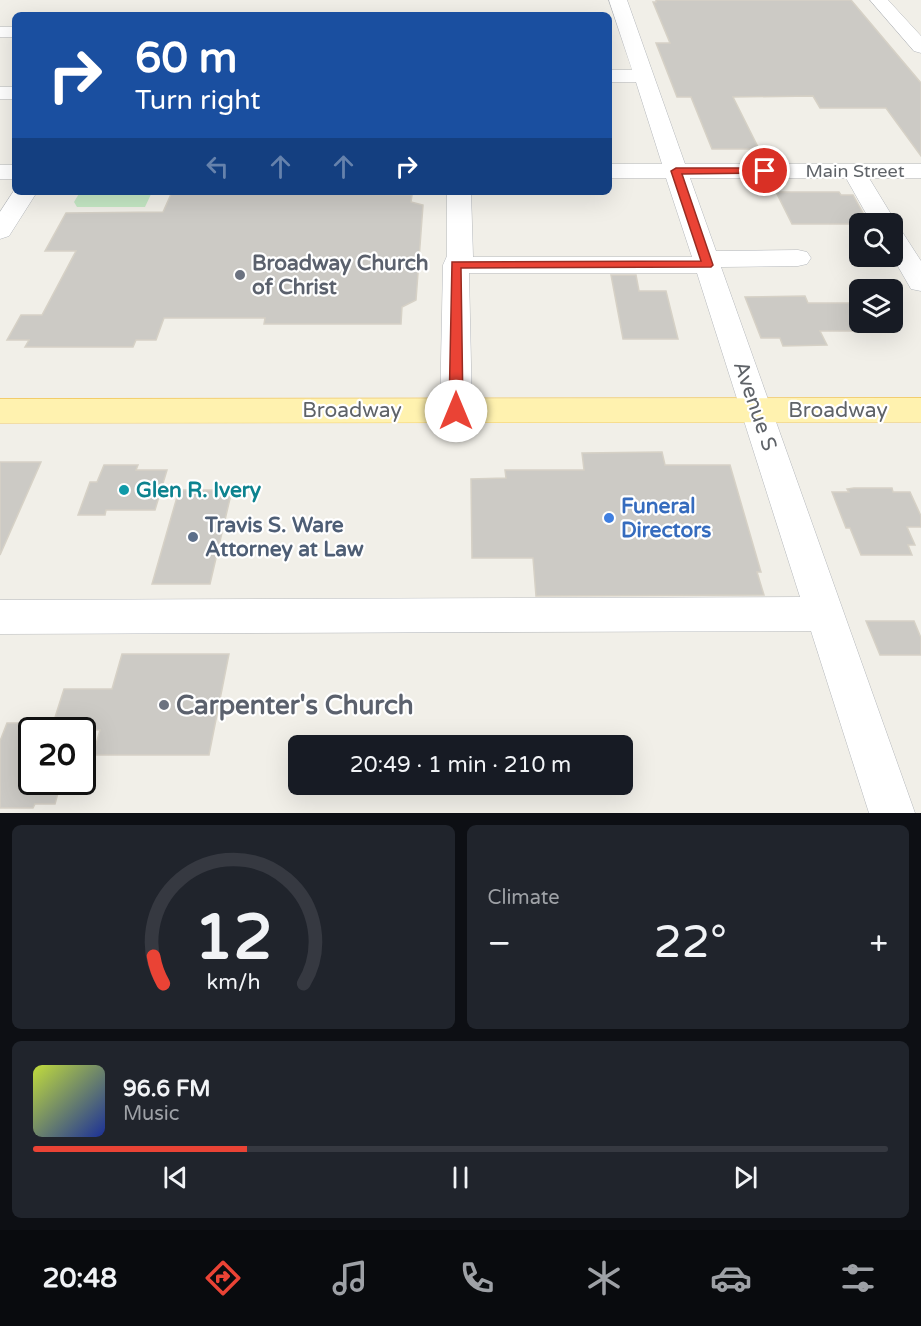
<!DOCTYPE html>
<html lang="en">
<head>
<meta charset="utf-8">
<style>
  :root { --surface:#171b24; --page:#20242c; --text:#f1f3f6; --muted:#9ea1a6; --line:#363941; --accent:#ea4335 }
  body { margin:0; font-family:"Varela Round",sans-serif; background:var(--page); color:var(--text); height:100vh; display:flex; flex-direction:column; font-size:22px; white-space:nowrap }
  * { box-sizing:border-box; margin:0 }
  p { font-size:20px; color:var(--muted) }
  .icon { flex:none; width:33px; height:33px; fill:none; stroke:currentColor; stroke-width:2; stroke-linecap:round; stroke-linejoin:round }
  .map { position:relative; height:813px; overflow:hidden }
  .details { display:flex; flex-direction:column; gap:12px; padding:12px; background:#0d0f14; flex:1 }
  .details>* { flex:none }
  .banner { position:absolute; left:12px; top:12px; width:600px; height:183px; border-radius:9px; box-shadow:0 6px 24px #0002; background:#1a4fa0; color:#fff; overflow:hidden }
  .tools { position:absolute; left:849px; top:213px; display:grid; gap:12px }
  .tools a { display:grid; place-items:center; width:54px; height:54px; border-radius:9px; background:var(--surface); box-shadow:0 6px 24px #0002; font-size:30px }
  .speed { position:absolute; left:18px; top:717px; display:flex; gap:12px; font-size:30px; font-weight:700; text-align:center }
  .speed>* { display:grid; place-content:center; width:78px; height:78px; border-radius:50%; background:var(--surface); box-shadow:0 6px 24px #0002; line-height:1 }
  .speed .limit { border:3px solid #111; border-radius:9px; background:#fff; color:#111 }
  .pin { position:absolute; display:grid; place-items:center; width:51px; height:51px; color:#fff; margin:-26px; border:3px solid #fff; border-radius:50%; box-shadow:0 2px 6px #0007 }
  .me { position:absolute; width:66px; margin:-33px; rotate:0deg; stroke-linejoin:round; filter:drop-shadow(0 0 4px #0008) }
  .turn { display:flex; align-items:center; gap:21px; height:126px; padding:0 24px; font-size:27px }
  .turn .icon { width:78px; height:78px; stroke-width:2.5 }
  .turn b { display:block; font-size:42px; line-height:51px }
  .lanes { display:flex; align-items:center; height:57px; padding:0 24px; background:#0003; justify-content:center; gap:30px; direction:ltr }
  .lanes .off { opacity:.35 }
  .big { font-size:45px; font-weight:600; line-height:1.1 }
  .details .widget { flex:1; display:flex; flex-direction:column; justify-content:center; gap:9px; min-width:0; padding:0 21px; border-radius:9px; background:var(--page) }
  .details .dial { align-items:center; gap:0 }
  .dial svg { height:156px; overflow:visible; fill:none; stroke:var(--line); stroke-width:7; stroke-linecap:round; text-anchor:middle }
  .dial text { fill:var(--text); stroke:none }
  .song { display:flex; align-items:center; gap:18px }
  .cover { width:72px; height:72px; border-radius:9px; background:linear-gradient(135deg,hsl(70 70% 55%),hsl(230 70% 35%)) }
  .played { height:6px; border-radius:3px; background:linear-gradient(90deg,var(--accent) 25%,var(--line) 25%) }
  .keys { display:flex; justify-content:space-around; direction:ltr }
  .heat { display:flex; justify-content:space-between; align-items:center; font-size:33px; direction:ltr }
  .details .tiles { flex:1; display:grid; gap:12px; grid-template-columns:1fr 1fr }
  .widget:last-child { grid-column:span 2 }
  .trip { position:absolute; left:288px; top:735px; width:345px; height:60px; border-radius:9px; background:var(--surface); box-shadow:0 6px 24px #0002; font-weight:600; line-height:60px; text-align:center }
  .tabs { display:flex; height:96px; justify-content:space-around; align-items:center; background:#090b0e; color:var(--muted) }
  .tabs .icon { width:42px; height:42px }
  .tabs .active { color:var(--accent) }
  .tabs b { font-size:27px; color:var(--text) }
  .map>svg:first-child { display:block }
  .green { fill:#c5e8c5 }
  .building { fill:#cccac5; stroke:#d6d1c6; stroke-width:1.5 }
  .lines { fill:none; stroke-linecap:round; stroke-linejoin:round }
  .minor-casing { stroke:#b5b8bc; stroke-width:1 }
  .major-casing { stroke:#f2c960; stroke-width:1 }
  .minor { fill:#fff; fill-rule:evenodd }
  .major { fill:#fff2af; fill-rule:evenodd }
  .route { fill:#ea4335; stroke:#982c22; stroke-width:1.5 }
  .worship-dot { fill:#6b7280; stroke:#fff; stroke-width:2 }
  .culture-dot { fill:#0f9aa8; stroke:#fff; stroke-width:2 }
  .shop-dot { fill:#3f7fe0; stroke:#fff; stroke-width:2 }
  .service-dot { fill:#5c6f8a; stroke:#fff; stroke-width:2 }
  .labels { text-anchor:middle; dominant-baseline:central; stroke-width:4.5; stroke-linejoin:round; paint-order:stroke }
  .far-street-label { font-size:18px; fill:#5f6368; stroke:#fff }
  .worship-label { font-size:21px; font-weight:bold; fill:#5b616d; stroke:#fff; text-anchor:start }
  .street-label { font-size:21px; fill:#5f6368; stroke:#fff }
  .culture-label { font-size:21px; font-weight:bold; fill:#0d838f; stroke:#fff; text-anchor:start }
  .shop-label { font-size:21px; font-weight:bold; fill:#366cbe; stroke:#fff; text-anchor:start }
  .service-label { font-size:21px; font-weight:bold; fill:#4e5e75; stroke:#fff; text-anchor:start }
  .near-worship-label { font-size:26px; font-weight:bold; fill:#5b616d; stroke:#fff; text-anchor:start }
</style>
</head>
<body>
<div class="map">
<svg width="921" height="813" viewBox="0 0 921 813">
  <rect width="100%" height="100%" fill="#f1efe8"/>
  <path class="green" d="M80,192H152L145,207H77L74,202Z"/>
  <path class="building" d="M656,0H851L921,83V156L886,108H820L813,96L733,97L759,149H712L691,97H677L656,43H670L653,2H656Z
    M172,192L412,195L411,202L423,205L416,300L402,307L401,324H264L265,318H164L156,340H136L133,347H25L29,340H7L21,315H42L76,251H45L66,213L163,212Z
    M776,192H839L841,195H853L869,224H792Z
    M611,275H636L639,291H666L678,339H623Z
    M805,296L808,303H860V331H820L827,345L783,346L780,338H761L745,297Z
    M662,452L665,465H730L761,572H757L764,595L536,596L533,558H472L471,479L506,478L505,470H584L582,453Z
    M0,462H41L0,555Z
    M104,465H138L136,470H167L155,510H106L105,515H78L90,482H97Z
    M854,488H892L893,492H910L921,516V527H907L915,545H908L912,555H861L850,528H846L832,492H849L847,489Z
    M179,490H232L210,584H152Z
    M866,621H914L921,638V655H880Z
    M122,654H229L209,755H93L100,730H51L64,689H112Z
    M7,723H32V782H61L55,804H35L33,808H0V741Z"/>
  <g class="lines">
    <g class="minor-casing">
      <path id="minor" d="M609,0H627L685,164H921V178H869L897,224L895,228L901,230L921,261V291L911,289L892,256V224H872L846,178H690L716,251L798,250L807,252L811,258L807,264L798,266L721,267L915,813H869L811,631L0,634V600L800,597L697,273H469L472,410L467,418L456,421L445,418L440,410L443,265L447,256V192H471L473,257H692L666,178H609V164H662L636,82H609V70H632Z
        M870,0H888L921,36V53L914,51Z
        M0,27H15V37H0Z
        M0,87H15V99H0Z
        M0,165H15V179H0Z
        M15,189V192H37L9,236L0,239V212Z"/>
    </g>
    <g class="major-casing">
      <path id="major" d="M921,398V422L0,423V399Z"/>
    </g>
    <use href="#minor" class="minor"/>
    <use href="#major" class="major"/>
  </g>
  <path class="route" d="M765,168L768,169V173L682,174L713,265L711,267L461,268L463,411L461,414H451L449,411L452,262L701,261L671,171L676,168Z"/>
  <g class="worship-dot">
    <circle cx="240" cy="275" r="6"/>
    <circle cx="164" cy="705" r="6"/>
  </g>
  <circle class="culture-dot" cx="124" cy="490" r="6"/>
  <circle class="shop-dot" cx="609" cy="518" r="6"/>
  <circle class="service-dot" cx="193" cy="537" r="6"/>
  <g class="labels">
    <g class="far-street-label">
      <text x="855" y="171">Main Street</text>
    </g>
    <g class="worship-label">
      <text x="252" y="263">Broadway Church<tspan x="252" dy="24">of Christ</tspan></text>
    </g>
    <g class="street-label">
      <text transform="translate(755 406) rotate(71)">Avenue S</text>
      <text x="352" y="410">Broadway</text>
      <text x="838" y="410">Broadway</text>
    </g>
    <g class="culture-label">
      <text x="136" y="490">Glen R. Ivery</text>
    </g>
    <g class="shop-label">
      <text x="621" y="506">Funeral<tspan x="621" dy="24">Directors</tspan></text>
    </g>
    <g class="service-label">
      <text x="205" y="525">Travis S. Ware<tspan x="205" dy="24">Attorney at Law</tspan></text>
    </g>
    <g class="near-worship-label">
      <text x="176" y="705">Carpenter's Church</text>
    </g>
  </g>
</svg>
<div class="tools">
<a><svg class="icon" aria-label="search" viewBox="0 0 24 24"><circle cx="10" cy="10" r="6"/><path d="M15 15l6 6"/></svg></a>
<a><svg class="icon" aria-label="layers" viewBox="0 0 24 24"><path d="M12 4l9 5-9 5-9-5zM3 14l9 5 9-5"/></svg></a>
</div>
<div class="speed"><div class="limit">20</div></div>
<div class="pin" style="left:765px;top:171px;background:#d93025"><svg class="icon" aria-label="arrive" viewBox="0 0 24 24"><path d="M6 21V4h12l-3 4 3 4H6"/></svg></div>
<svg class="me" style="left:456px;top:411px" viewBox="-20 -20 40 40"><circle r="19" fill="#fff"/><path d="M0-13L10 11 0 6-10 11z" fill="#ea4335"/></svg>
<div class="trip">20:49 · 1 min · 210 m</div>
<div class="banner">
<div class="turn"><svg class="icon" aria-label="right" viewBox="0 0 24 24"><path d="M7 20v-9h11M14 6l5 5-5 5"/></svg><div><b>60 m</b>Turn right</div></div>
<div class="lanes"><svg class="icon off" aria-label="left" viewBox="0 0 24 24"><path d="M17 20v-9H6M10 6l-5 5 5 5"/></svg><svg class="icon off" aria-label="ahead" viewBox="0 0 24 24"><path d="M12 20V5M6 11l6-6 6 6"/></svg><svg class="icon off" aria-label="ahead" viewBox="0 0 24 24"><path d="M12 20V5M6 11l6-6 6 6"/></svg><svg class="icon" aria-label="right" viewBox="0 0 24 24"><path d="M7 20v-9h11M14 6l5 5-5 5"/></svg></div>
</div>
</div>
<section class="details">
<div class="tiles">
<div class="widget dial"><svg viewBox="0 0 100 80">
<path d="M14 69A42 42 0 1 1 86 69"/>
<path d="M14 69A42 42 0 0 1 9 55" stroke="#ea4335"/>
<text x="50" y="56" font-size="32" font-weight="700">12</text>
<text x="50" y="72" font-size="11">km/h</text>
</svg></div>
<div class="widget"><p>Climate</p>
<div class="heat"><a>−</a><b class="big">22°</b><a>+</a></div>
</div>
<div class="widget">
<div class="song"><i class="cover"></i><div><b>96.6 FM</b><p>Music</p></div></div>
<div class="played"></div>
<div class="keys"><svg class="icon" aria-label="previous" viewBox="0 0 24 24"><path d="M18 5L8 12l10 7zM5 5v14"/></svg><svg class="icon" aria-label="pause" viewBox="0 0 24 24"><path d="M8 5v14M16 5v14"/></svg><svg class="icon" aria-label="next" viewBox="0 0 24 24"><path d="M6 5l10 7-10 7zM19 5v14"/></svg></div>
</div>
</div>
</section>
<nav class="tabs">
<b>20:48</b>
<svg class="icon active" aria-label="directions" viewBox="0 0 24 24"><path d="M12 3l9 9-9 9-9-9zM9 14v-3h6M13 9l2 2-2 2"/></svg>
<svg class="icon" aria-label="music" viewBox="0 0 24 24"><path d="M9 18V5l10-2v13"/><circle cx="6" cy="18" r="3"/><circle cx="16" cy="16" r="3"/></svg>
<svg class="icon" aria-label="phone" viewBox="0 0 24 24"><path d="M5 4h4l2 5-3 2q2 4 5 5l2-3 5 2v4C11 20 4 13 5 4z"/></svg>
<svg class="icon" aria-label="climate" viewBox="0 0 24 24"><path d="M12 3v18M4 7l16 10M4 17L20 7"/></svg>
<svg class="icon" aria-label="car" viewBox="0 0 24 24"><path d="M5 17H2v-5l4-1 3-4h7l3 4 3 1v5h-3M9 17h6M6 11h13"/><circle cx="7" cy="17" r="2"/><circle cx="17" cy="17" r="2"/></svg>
<svg class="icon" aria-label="filters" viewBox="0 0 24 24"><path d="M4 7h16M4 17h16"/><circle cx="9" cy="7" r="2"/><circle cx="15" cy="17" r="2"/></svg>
</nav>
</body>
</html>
